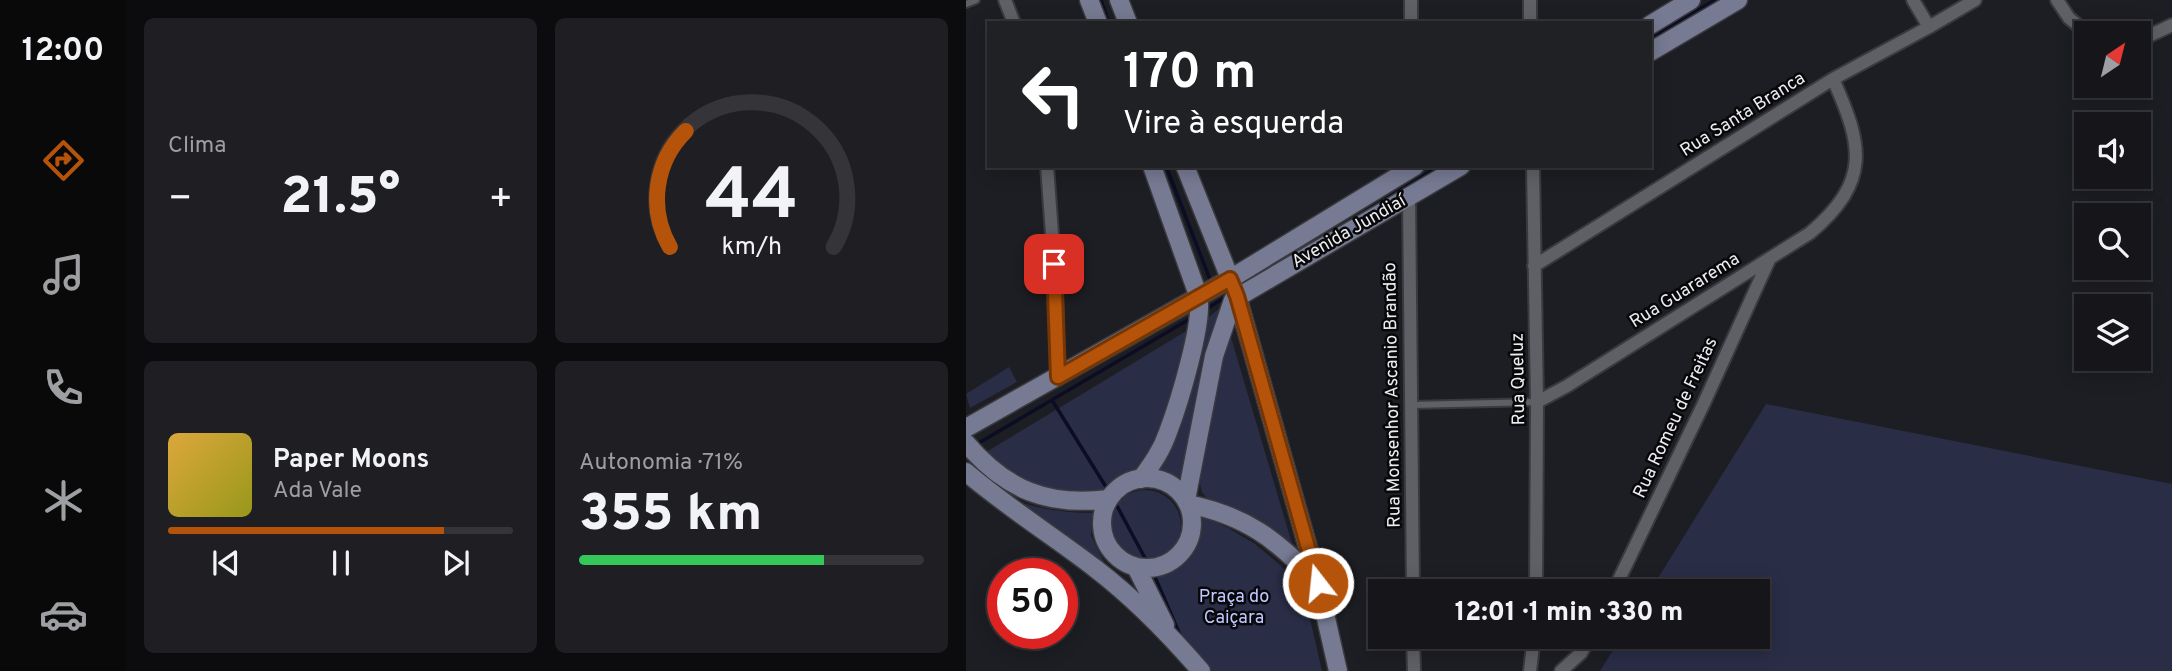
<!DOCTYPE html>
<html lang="pt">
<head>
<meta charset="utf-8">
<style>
  :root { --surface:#16161a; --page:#1f1f23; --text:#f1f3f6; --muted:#9e9fa2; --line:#353539; --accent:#b45309 }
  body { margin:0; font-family:Overpass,sans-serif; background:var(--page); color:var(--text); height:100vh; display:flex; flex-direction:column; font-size:26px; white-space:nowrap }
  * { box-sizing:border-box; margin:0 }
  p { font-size:23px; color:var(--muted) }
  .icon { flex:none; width:38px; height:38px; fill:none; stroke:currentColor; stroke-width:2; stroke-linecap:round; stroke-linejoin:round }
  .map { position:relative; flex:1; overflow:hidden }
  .details { display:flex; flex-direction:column; gap:18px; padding:18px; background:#0c0c0e; width:840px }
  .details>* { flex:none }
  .hud { position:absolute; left:21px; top:21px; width:665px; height:147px; border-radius:0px; box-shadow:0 4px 18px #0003,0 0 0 2px var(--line); background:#202124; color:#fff; overflow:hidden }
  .needle { width:46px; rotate:35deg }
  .tools { position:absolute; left:1108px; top:21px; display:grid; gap:14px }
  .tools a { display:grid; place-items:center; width:77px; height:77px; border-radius:0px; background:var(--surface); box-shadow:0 4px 18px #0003,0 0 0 2px var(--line); font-size:35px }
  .speed { position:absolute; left:21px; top:558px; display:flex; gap:14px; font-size:35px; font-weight:700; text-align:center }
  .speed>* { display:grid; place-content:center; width:91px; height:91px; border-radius:50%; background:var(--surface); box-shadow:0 4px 18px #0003,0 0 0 2px var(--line); line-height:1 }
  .speed .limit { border:10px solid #d22; background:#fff; color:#111 }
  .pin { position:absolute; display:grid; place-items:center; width:60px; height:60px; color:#fff; margin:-30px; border-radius:14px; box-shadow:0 4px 10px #0006 }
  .me { position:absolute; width:77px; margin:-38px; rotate:344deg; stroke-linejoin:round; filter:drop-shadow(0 0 5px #0008) }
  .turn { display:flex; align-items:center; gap:24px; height:147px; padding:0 21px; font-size:32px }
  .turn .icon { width:91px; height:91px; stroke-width:2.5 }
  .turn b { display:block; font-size:49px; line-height:60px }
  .big { font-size:52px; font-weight:800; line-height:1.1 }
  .details .widget { flex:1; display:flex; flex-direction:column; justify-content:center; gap:10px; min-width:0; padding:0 24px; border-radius:10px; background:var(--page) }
  .details .dial { align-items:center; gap:0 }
  .dial svg { height:182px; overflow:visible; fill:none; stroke:var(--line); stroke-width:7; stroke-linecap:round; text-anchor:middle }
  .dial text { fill:var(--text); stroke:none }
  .song { display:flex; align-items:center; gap:21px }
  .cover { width:84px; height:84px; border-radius:10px; background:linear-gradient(135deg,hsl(40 70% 55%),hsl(60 70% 35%)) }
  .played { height:7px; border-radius:4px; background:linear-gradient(90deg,var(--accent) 80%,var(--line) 80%) }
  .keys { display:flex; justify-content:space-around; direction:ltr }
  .heat { display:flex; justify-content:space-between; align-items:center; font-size:38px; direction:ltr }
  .charge { height:10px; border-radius:5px; background:linear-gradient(90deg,#34c759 71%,var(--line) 0) }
  .details .tiles { flex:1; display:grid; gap:18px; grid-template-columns:repeat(2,1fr) }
  .trip { position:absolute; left:402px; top:579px; width:402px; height:70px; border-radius:0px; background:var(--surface); box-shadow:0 4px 18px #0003,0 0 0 2px var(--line); font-weight:800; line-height:70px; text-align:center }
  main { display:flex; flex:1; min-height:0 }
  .tabs { display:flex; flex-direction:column; width:126px; justify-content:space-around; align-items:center; background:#09090a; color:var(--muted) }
  .tabs .icon { width:49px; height:49px }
  .tabs .selected { color:var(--accent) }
  .tabs b { font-size:32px; color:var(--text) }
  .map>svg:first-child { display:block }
  .green { fill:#292d46 }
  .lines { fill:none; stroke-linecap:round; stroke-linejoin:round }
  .stream { stroke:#0c0d24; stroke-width:3.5 }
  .lane-casing { stroke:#3a3a3e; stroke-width:10 }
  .street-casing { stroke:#3a3a3e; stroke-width:16 }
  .secondary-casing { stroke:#3a3a3e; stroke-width:21 }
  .lane { stroke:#5f6065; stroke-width:6 }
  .street { stroke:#5f6065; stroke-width:12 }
  .secondary { stroke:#767a92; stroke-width:18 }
  .route-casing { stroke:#753606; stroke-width:18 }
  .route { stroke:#b45309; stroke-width:12 }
  .labels { text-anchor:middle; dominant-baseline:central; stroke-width:5; stroke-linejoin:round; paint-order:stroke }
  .street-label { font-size:18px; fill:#ecedf0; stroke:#08080a }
  .park-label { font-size:18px; fill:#bfc8ff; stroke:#08080a }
</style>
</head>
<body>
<main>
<nav class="tabs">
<b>12:00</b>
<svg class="icon selected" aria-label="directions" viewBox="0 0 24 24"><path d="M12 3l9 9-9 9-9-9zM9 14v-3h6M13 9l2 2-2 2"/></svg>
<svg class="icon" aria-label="music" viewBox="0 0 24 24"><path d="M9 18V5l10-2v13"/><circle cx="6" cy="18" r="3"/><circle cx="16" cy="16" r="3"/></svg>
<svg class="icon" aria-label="phone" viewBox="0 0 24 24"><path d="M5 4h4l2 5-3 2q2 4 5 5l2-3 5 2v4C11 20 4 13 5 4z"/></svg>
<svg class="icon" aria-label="climate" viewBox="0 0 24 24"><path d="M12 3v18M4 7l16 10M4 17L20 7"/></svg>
<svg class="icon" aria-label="car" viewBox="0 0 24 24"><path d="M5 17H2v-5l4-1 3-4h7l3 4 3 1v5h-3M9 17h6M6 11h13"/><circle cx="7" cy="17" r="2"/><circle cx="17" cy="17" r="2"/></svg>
</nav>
<section class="details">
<div class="tiles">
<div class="widget"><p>Clima</p>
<div class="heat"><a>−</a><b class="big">21.5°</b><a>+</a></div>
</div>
<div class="widget dial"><svg viewBox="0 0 100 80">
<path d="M14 69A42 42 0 1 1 86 69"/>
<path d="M14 69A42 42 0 0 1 21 18" stroke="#b45309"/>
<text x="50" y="56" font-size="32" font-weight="700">44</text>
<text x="50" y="72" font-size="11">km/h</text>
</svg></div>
<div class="widget">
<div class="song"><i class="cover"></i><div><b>Paper Moons</b><p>Ada Vale</p></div></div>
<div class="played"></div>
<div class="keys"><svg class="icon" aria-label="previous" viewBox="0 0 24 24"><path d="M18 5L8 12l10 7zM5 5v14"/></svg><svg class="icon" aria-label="pause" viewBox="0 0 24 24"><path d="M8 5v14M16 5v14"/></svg><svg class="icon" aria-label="next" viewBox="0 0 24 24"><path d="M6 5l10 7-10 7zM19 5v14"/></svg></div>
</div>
<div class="widget"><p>Autonomia · 71%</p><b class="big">355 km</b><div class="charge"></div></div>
</div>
</section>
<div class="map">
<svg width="1206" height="671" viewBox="0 0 1206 671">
  <rect width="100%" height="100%" fill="#1d1e23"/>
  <path class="green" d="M261,302C236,360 223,425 220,488L200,476L185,473L205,446L213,430L238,321Z
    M222,330C213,365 208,405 193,438C184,458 152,491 130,494C104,497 75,491 52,479C39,473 28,462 17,454Z
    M264,334L327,547L243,501L236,492L234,484C238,428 246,389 264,334Z
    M43,367L51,382L4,408L0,394Z
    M800,404L1206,484V671H634L655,637H793V592L684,591Z
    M143 526a36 36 0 1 1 72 0a36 36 0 1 1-72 0Z
    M46,500C73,509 98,513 127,513L125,536L139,564Z
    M232,514L262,528L289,544L314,565L337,588L356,671H239L211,640L182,578C215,572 233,548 232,514Z"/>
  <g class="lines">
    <path class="stream" d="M135,0L143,23
      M684,39L749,0
      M200,166L245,282
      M383,222L474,166
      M240,309L260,297
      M86,400L140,487
      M11,444L227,317
      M151,506L180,560
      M189,577L214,635"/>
    <g class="lane-casing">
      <path id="lane" d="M0,4L10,0
        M445,405L571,402"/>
    </g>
    <g class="street-casing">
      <path id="street" d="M39,0L48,23
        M564,0V23
        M947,0L963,27
        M1091,0L1103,18L1121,33
        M445,23V0
        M1172,41L1206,25
        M81,166L90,288L92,377
        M567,166L571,402L570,592
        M443,197L447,592
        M568,266L867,79L963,27L1009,0
        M571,402L601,386L844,233C905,181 897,146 867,79
        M647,592L738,403L803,260
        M447,637L448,671
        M564,671L568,637
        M595,671L615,653L624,637"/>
    </g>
    <g class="secondary-casing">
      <path id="secondary" d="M123,0L132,23
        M153,0L162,23
        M684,25L725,0
        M684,52L772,0
        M219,166L271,296L352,583L372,671
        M0,428L264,279L449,166
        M0,443C40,490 82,507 143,499
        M0,472C41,507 87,536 130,569C169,599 203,634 235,671
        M136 523a45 45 0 1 1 90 0a45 45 0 1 1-90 0Z
        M175,479C186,464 196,450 202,432C212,406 239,319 232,295L186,166
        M220,500L248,356L267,300L495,166
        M222,504C280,516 310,539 350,581
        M170,567L199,625"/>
    </g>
    <use href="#lane" class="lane"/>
    <use href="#street" class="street"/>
    <use href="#secondary" class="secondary"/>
  </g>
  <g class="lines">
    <g class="route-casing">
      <path id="route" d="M88,264L92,377L264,279L271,296L352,583"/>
    </g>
    <use href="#route" class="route"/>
  </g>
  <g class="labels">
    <g class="street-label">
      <text transform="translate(777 115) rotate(-32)">Rua Santa Branca</text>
      <text transform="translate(383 232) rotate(-30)">Avenida Jundiaí</text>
      <text transform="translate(719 291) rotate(-32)">Rua Guararema</text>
      <text transform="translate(553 379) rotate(-91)">Rua Queluz</text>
      <text transform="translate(427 395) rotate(-91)">Rua Monsenhor Ascanio Brandão</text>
      <text transform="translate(710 418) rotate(-65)">Rua Romeu de Freitas</text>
    </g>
    <g class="park-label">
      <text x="268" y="597">Praça do<tspan x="268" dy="21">Caiçara</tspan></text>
    </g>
  </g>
</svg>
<div class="tools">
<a><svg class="needle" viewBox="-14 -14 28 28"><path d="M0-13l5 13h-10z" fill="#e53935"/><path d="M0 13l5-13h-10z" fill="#9e9fa2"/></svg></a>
<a><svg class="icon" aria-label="sound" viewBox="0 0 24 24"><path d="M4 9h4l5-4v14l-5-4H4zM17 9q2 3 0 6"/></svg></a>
<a><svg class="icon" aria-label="search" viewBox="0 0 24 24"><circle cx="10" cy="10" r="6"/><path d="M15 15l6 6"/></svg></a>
<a><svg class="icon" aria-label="layers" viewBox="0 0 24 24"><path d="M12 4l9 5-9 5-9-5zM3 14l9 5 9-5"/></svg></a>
</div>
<div class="speed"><div class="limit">50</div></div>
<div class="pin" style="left:88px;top:264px;background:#d93025"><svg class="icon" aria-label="arrive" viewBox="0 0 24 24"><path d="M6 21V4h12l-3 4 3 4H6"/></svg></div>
<svg class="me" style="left:352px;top:583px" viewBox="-20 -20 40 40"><circle r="17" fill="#b45309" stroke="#fff" stroke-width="3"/><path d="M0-11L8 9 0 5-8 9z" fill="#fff"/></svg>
<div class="trip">12:01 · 1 min · 330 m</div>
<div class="hud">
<div class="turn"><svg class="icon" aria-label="left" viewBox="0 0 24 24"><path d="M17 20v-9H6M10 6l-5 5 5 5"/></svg><div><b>170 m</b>Vire à esquerda</div></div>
</div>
</div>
</main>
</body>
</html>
